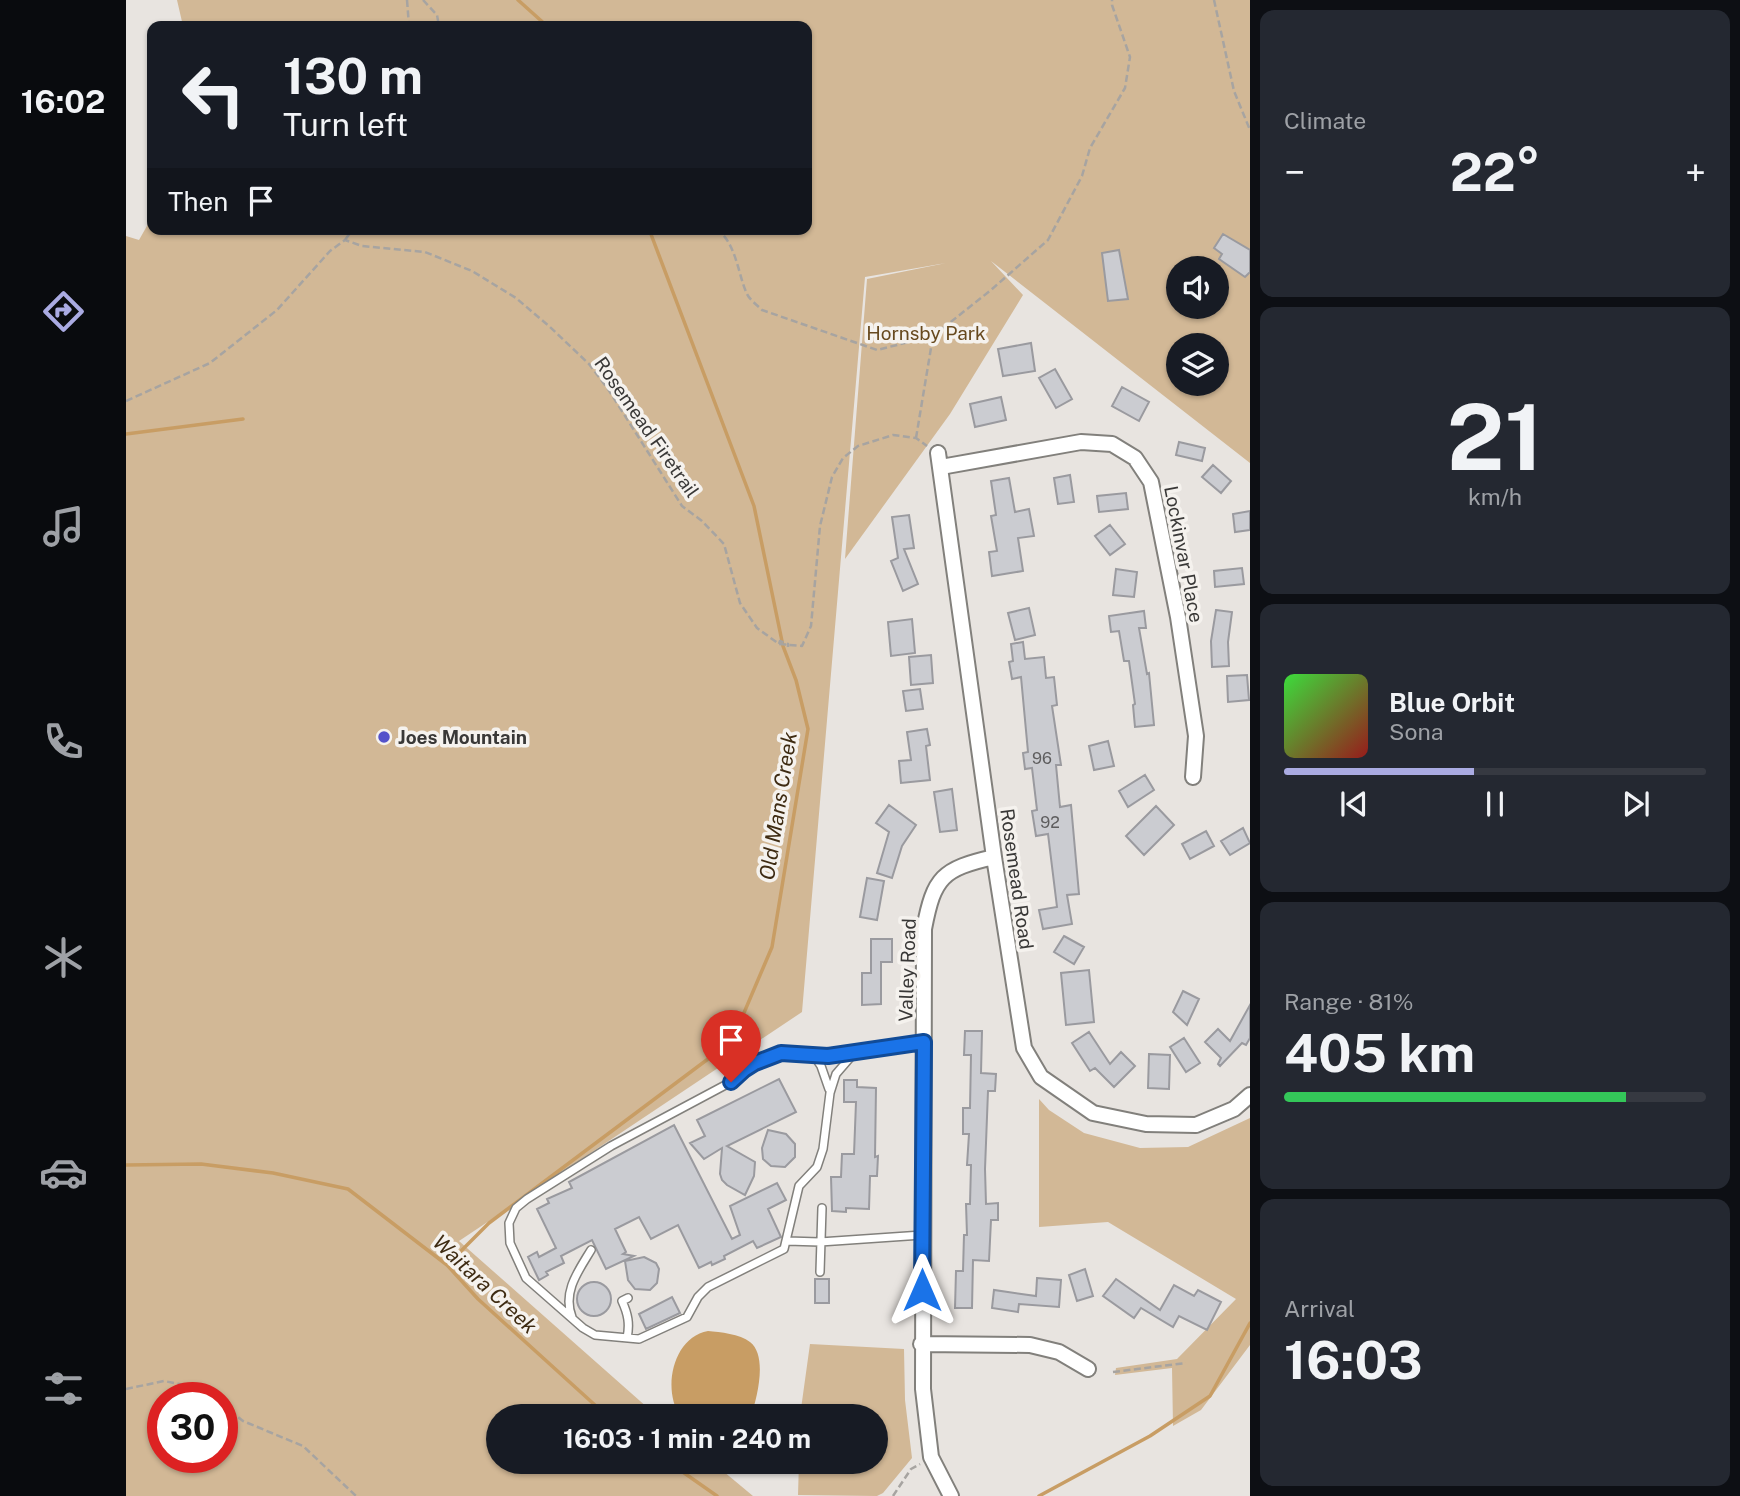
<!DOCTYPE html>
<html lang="en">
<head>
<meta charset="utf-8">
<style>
  :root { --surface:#171b24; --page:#242831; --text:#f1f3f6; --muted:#9ea1a6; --line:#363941; --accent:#aaabe2 }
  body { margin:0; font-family:"Public Sans",sans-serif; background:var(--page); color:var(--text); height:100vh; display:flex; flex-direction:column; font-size:26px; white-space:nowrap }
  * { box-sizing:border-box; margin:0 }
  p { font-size:23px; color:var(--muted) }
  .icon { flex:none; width:38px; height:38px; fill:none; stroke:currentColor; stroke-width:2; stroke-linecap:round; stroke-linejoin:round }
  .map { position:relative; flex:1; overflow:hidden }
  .side { display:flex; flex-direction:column; gap:10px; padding:10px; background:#0d0f14; width:490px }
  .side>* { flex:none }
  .guide { position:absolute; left:21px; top:21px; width:665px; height:214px; border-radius:14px; box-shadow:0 2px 5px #0004; background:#171b24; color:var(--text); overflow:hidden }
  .tools { position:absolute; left:1040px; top:256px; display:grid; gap:14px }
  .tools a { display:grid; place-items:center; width:63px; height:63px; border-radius:50%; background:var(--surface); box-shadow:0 2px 5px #0004; font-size:35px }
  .speed { position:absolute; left:21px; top:1382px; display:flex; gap:14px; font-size:35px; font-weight:700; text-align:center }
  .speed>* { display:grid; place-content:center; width:91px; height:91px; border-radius:50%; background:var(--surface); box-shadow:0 2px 5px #0004; line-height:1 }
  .speed .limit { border:10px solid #d22; background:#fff; color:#111 }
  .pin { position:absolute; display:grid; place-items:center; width:60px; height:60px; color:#fff; margin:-72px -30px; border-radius:50% 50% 50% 0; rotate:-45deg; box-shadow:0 0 7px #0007 }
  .pin .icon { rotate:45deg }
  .me { position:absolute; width:77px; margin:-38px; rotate:0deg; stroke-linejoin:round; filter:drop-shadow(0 0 5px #0008) }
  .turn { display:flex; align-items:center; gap:24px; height:147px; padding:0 21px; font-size:32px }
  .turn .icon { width:91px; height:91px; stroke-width:2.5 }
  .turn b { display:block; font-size:49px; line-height:60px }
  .then { display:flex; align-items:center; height:66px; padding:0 21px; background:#0003; gap:14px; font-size:26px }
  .big { font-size:52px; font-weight:700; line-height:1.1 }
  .side .card { flex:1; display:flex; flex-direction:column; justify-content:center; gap:10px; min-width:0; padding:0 24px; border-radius:14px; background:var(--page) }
  .side .dial { align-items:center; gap:0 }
  .dial b { font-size:91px; line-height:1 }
  .song { display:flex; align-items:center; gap:21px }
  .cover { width:84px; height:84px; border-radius:10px; background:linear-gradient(135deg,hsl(120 70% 55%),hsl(0 70% 35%)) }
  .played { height:7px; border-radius:4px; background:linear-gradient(90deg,var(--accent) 45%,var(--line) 45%) }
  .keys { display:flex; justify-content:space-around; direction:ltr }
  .heat { display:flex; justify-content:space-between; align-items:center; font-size:38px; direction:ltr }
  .charge { height:10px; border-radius:5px; background:linear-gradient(90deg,#34c759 81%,var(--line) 0) }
  .trip { position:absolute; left:360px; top:1404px; width:402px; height:70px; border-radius:35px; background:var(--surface); box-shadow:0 2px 5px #0004; font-weight:700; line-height:70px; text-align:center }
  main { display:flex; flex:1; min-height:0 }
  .tabs { display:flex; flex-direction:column; width:126px; justify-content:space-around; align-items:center; background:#090b0e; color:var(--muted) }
  .tabs .icon { width:49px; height:49px }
  .tabs .active { color:var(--accent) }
  .tabs b { font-size:32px; color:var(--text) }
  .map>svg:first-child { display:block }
  .green { fill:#d2b896; fill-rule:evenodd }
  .water { fill:#c89d64 }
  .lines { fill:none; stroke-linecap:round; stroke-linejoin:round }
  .stream { stroke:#c89d64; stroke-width:3.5 }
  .building { fill:#cbccd1; stroke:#9a9a9f; stroke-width:2 }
  .lane-casing { stroke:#82807c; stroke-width:10 }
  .street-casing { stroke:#82807c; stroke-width:18 }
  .path { stroke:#a7a4a1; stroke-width:2.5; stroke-dasharray:7 3.5; stroke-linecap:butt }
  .lane { stroke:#fff; stroke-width:7 }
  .street { stroke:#fff; stroke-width:14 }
  .route-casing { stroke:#114b97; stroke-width:18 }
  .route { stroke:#1a73e8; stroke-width:12 }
  .poi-dot { fill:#5452ca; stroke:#f5f2ee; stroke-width:2.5 }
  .labels { text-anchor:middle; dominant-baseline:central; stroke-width:7; stroke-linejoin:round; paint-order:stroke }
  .number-label { font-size:16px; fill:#5e5d5e }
  .park-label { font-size:19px; fill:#67491e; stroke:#f5f2ee }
  .street-label { font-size:19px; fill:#393837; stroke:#f5f2ee }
  .poi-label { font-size:19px; font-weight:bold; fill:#393837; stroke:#f5f2ee; text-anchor:start }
  .water-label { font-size:21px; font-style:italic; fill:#3e2b12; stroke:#f5f2ee }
</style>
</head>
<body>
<main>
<nav class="tabs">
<b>16:02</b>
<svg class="icon active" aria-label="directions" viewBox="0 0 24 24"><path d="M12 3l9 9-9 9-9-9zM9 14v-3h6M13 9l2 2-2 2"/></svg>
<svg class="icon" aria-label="music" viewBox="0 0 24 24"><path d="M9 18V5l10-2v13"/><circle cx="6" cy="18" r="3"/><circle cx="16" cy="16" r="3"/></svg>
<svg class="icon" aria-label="phone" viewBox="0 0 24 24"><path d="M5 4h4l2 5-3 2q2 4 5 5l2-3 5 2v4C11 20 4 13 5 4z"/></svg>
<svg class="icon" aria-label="climate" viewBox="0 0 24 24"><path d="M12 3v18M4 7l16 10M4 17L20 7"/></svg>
<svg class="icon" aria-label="car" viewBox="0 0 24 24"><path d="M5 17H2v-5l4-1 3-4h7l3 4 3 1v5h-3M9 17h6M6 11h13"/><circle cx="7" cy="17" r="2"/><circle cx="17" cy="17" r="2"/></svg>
<svg class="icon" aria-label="filters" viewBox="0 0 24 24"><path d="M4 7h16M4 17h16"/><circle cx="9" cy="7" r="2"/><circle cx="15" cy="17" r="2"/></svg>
</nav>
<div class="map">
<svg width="1124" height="1496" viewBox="0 0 1124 1496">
  <rect width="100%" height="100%" fill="#e8e4e0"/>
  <path class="green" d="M51,0H1124V463L865,261L897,295L824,414L719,559L741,279L820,263L739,277L676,1012L333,1241L531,1416H373V1461H585L627,1496H0V236L13,240L26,217V229H681V26H57ZM1052,268H1090V306H1052ZM1052,345H1090V383H1052ZM37,1398H96V1458H37Z
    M913,1099L923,1110L958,1133L1014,1148L1062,1147L1124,1118V1345L1075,1410L1047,1426L1046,1368L989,1375L990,1368L1051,1359L1110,1299L982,1222L913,1227Z
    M684,1344L778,1349L779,1400L786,1458L757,1493L751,1496L672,1495L673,1461H751V1416H674Z"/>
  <path class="water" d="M582,1331C594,1332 614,1334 624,1342C642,1356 631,1398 625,1416H554C536,1389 547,1337 582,1331Z"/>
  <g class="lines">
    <path class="stream" d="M392,0L421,26
      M0,434L117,419
      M0,1165L75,1164L147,1173L222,1189L321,1265L352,1299L481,1416
      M321,1265L363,1223L606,1041L646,947L682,729L670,680L657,646L628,506L523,229
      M541,1461L591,1496
      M913,1496L1024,1436L1084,1396L1124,1323"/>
  </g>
  <path class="building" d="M1097,234L1124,250V272L1119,277L1093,259L1096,254L1088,248Z
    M993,250L1002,299L982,301L976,253Z
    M905,343L909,371L877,376L872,349Z
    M929,369L946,399L930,408L913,378Z
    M996,387L1023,402L1013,421L986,406Z
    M875,397L880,420L849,427L844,404Z
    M1053,442L1079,448L1076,461L1050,455Z
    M1087,465L1105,481L1095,493L1076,477Z
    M944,475L948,502L932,504L928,478Z
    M883,478L889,512L903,509L908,536L892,538L897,571L866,576L863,552L871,551L865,516L870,515L865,481Z
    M1000,493L1002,509L973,512L971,496Z
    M1124,511V530L1109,532L1107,514Z
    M783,515L788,548L778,549L792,584L777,591L765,561L772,558L766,517Z
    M984,525L999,544L984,555L969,536Z
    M1116,568L1118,584L1089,587L1088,571Z
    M990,569L1011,572L1008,597L987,595Z
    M903,608L909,635L889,640L882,613Z
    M1090,610L1106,612L1102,642L1103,666L1086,667L1085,641Z
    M1018,611L1020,628H1013L1021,674L1023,673L1028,725L1009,727L1007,705L1009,704L1003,661H998L993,631L985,632L983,616Z
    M786,619L789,653L765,656L762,622Z
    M897,642L899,659L918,657L920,678L928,677L931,705L926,706L935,765H930L934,807L945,805L953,894L941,895L946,924L917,929L913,910L931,907L922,834L910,836L906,811L911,810L906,768L899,769L897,753L902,752L895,677L886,679L883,662L887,661L885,644Z
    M805,655L807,683L785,685L783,657Z
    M1121,675L1123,700L1102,702L1101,676Z
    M794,689L797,709L780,711L777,691Z
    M801,729L804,745L800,746L804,780L775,783L773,761L785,760L781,732Z
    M982,741L988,766L968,770L963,746Z
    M1019,775L1028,790L1002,807L993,791Z
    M826,789L831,830L814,832L808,792Z
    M763,805L790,825L776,846L766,878L751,873L763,832L750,823Z
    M1030,806L1048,825L1018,855L1000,836Z
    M1117,828L1124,843L1104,855L1095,841Z
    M1080,831L1088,846L1064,859L1056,844Z
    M741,878L758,881L751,920L734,917Z
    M938,936L958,947L948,964L928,952Z
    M745,939H766V962H755V1004L736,1005V973H745Z
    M963,970L968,1022L940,1025L935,973Z
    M1057,991L1073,999L1061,1025L1047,1012Z
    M1124,1005V1038L1120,1045L1116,1043L1094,1066L1092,1064L1095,1058L1079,1042L1092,1029L1104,1041Z
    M839,1031H856L855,1073L870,1074L869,1091H862L859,1169L860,1204L872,1203V1220H865L863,1261L847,1260L846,1308H829L830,1271H837L838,1235H841L840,1204H844L845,1165H841L843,1134H837V1108H844L845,1055H838Z
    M963,1032L984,1064L995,1052L1009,1066L988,1087L969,1068L964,1071L946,1043Z
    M1058,1038L1074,1063L1060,1072L1044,1047Z
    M1023,1054L1044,1055L1043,1089L1022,1088Z
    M653,1079L670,1112L601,1146L629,1162L628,1176L619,1195L601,1185L596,1180L594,1174L596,1148L578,1159L564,1143L579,1136L571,1120Z
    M718,1080H731V1087L750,1088L749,1157L752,1156L751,1176H744L743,1209L720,1208V1212L706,1211L705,1177H715L716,1154H728L730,1102H718Z
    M548,1125L606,1239L614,1235L604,1206L651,1183L660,1200L642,1209L655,1237L631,1248L627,1241L598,1256L599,1259L586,1265L585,1262L573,1268L552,1225L525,1239L513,1217L489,1229L500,1252L497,1254L508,1256L480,1269L466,1240L435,1256L438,1263L420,1272L422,1275L413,1280L402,1257L411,1252L413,1257L430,1248L411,1209L423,1203L421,1199L446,1188L443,1182Z
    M642,1130L660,1134L669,1144V1157L659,1167L645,1166L637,1159L636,1148Z
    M518,1257L530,1263L533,1269L531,1283L524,1290L509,1289L502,1280L499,1261Z
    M959,1269L967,1296L951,1301L943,1275Z
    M911,1278L935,1280L933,1307L893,1304L892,1312L866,1308L868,1290L910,1296Z
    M689,1279H703V1303H689Z
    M990,1279L1034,1310L1048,1285L1068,1296L1072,1290L1095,1302L1081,1330L1053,1316L1047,1327L1015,1308L1008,1318L977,1296Z
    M451 1299a17 17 0 1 1 34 0a17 17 0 1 1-34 0Z
    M546,1297L554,1313L520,1329L513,1314Z"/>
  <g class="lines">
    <g class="lane-casing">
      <path id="lane" d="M729,1052L710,1074L704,1093L697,1149L691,1167L673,1186L658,1249L582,1287L572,1297L561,1317L513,1339L469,1335L457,1328L400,1278L384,1243L383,1223L390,1208L401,1199L485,1146L605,1082L618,1070L629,1063L655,1053L702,1056L797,1042
        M687,1054L695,1066L703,1089
        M661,1241L694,1242L796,1235
        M694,1272L696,1208
        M446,1317C436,1292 453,1270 465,1250
        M501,1338C504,1324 502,1314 496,1301L502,1298"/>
    </g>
    <g class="street-casing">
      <path id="street" d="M812,453L868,857L898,1048L915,1077L967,1113L1020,1124L1070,1125L1108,1109L1124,1095
        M815,467L955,442L986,444L1009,458L1025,482L1052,617L1070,736L1067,777
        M795,1344L904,1345L933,1352L962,1369
        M825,1496L805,1457L797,1389L798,929C808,877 816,869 868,857"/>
    </g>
    <path class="path" d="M281,0L283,26
      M297,0L311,15L313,26
      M1088,0L1108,91L1124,130
      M590,229C610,241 612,275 621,294C624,300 631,305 636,310L751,350L807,336
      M219,240L227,229
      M0,401L84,363L151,310L204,251L219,240L236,246L299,252L346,271L390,298L424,327L463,364L482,389L556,506L576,521L598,544L614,603L631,628L653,644L676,646L685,626L694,526L706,477L717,458L732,446L767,435L790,438L801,446
      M790,438L807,336L865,290L922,240L956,176L964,148L999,88L1004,57L986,5V0
      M653,644L654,641L662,644V647
      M987,1372L1060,1363
      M0,1389L38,1381L79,1389L90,1398
      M96,1404L117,1421L177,1446L230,1496
      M767,1496L785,1469L794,1464"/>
    <use href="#lane" class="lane"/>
    <use href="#street" class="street"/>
  </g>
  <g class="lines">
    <g class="route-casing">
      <path id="route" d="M605,1082L618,1070L629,1063L655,1053L702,1056L798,1042L796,1290"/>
    </g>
    <use href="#route" class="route"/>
  </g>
  <circle class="poi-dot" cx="258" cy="737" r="7"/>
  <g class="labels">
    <g class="number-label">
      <text x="916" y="758">96</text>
      <text x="924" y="822">92</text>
    </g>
    <g class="park-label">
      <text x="800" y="333">Hornsby Park</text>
    </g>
    <g class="street-label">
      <text transform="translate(521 427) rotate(55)">Rosemead Firetrail</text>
      <text transform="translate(1058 554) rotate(79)">Lockinvar Place</text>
      <text transform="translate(891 879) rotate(82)">Rosemead Road</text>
      <text transform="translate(781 970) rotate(-88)">Valley Road</text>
    </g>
    <g class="poi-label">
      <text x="272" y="737">Joes Mountain</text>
    </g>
    <g class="water-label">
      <text transform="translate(652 806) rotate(-81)">Old Mans Creek</text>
      <text transform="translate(359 1284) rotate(43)">Waitara Creek</text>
    </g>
  </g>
</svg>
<div class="tools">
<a><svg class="icon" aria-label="sound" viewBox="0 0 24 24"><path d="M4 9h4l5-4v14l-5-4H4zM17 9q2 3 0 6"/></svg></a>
<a><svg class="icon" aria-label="layers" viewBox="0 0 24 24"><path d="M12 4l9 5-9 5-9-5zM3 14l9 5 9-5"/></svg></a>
</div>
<div class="speed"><div class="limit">30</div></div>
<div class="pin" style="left:605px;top:1082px;background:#d93025"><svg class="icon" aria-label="arrive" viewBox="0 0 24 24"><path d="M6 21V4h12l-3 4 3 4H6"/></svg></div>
<svg class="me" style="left:796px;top:1290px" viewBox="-20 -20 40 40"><path d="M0-17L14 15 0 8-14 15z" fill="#1a73e8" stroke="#fff" stroke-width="4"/></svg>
<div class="trip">16:03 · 1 min · 240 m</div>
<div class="guide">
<div class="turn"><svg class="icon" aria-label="left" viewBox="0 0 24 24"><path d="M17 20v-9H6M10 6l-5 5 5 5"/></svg><div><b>130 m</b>Turn left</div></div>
<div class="then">Then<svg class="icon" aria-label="arrive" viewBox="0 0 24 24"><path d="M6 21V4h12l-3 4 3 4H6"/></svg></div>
</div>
</div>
<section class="side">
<div class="card"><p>Climate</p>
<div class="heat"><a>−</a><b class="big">22°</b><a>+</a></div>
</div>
<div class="card dial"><b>21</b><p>km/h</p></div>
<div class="card">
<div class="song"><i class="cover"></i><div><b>Blue Orbit</b><p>Sona</p></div></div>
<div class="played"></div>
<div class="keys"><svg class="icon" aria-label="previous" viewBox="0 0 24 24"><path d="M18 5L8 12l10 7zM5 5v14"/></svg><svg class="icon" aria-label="pause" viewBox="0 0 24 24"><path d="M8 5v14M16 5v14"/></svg><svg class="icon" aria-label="next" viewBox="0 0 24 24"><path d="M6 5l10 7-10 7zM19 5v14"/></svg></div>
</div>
<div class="card"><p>Range · 81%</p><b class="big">405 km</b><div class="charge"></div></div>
<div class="card"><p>Arrival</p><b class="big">16:03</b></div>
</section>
</main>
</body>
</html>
